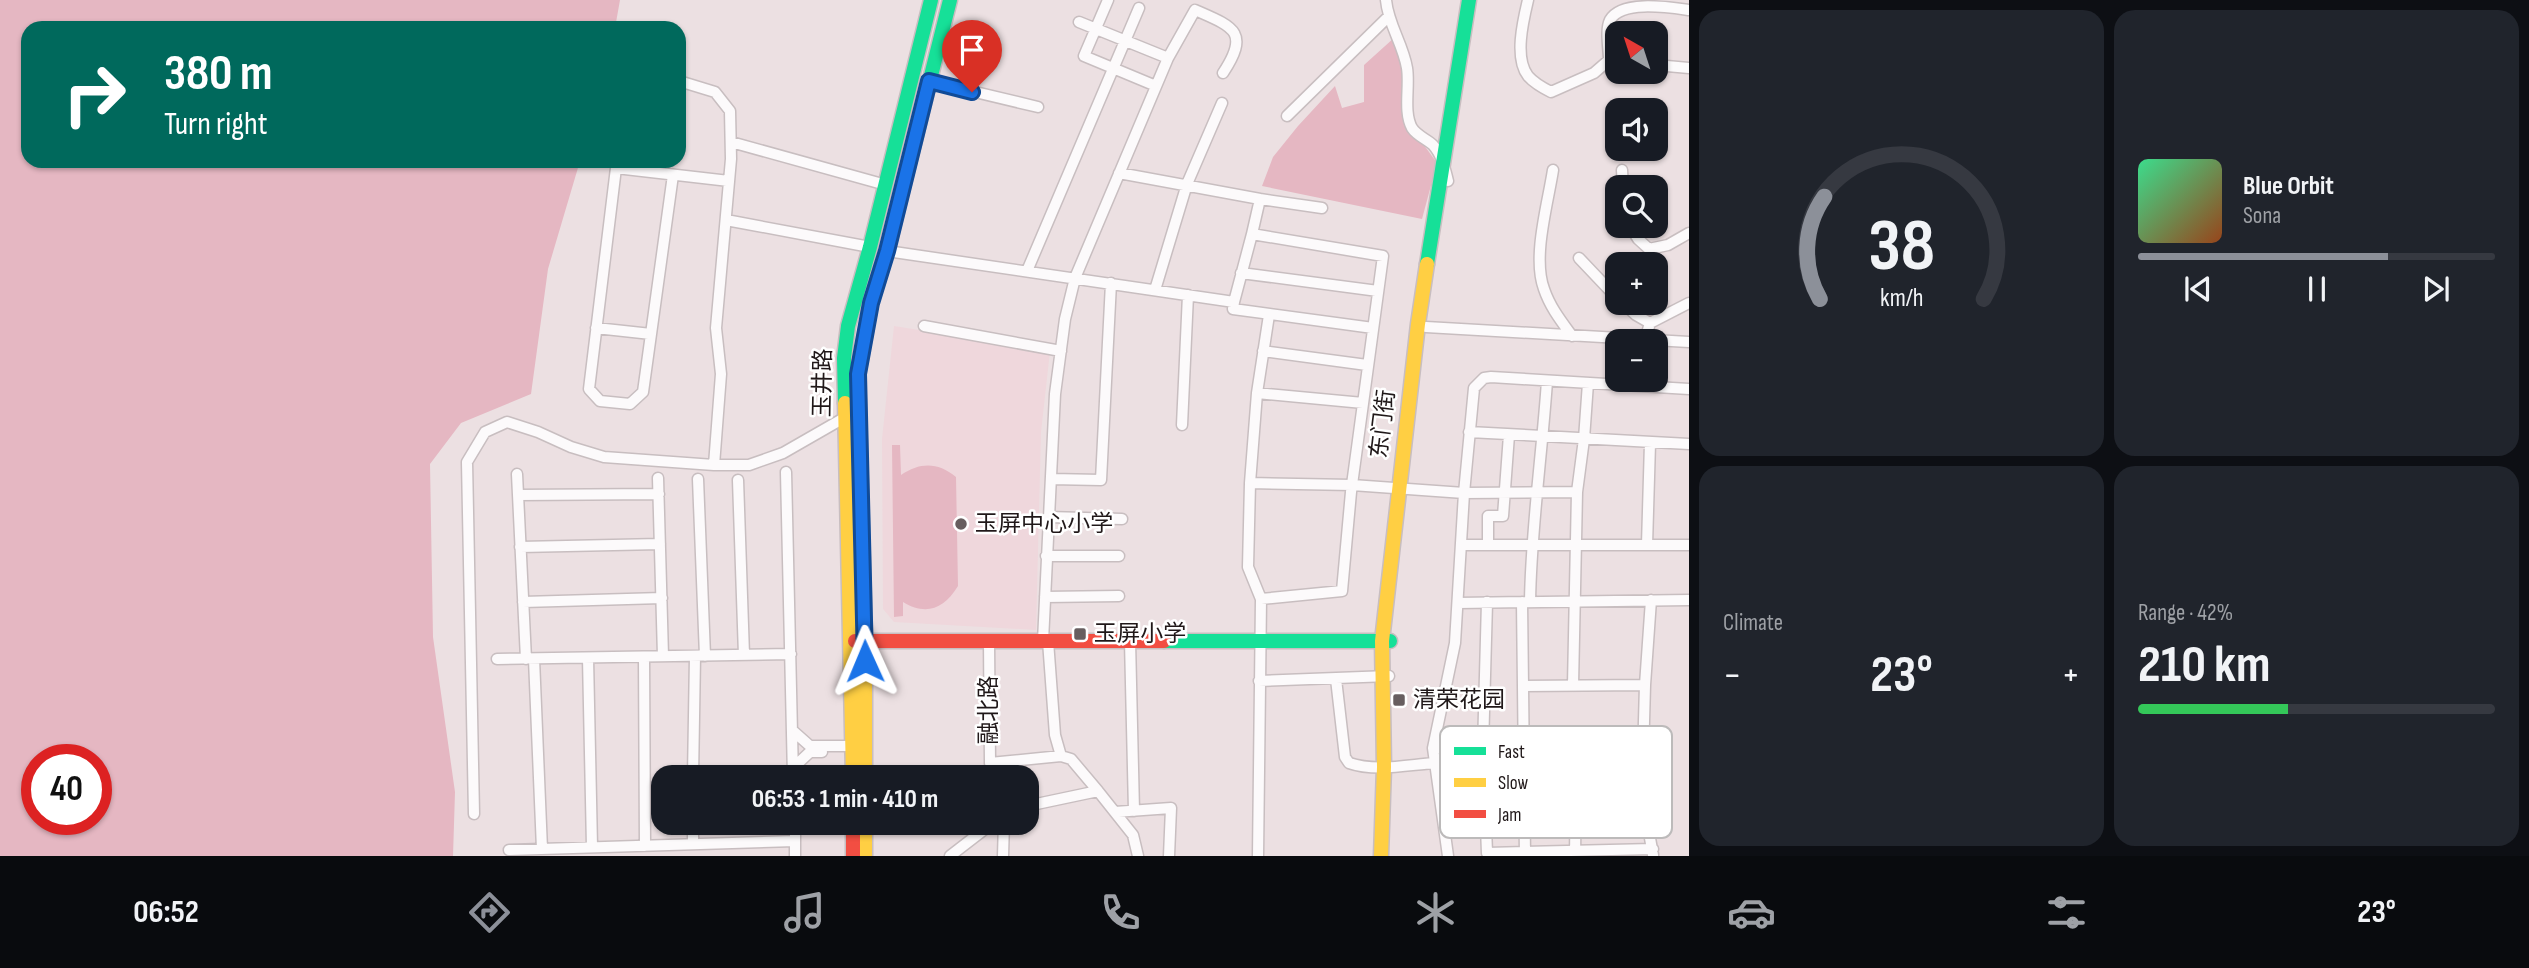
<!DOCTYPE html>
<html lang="en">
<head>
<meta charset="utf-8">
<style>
  :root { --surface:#171b24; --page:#20242c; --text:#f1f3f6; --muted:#9ea1a6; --line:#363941; --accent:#8c9099 }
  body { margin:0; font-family:"Sofia Sans Condensed","Noto Sans SC",sans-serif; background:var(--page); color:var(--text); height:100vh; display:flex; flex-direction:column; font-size:26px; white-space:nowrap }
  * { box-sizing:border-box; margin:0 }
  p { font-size:23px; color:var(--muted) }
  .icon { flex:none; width:38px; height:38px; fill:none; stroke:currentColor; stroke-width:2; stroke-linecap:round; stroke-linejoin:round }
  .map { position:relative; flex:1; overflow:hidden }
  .side { display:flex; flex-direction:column; gap:10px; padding:10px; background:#0d0f14; width:840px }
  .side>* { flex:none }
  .hud { position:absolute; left:21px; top:21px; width:665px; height:147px; border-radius:21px; box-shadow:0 2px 5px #0004; background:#00695c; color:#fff; overflow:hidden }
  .needle { width:46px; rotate:321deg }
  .tools { position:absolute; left:1605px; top:21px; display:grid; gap:14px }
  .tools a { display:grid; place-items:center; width:63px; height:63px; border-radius:14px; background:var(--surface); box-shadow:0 2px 5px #0004; font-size:35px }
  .speed { position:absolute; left:21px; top:744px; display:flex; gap:14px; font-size:35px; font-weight:700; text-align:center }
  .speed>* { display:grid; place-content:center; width:91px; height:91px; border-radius:50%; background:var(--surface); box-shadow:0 2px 5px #0004; line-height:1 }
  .speed .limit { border:10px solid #d22; background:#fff; color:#111 }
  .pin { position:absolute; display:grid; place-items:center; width:60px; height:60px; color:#fff; margin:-72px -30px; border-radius:50% 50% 50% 0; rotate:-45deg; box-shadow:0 0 7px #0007 }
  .pin .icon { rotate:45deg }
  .me { position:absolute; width:77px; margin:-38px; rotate:359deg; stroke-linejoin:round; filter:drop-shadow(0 0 5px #0008) }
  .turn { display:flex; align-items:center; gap:24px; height:147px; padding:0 28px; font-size:32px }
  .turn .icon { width:91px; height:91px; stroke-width:2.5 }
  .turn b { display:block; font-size:49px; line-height:60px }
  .big { font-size:52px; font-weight:700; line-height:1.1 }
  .side .card { flex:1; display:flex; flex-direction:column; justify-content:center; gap:10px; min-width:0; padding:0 24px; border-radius:21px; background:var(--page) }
  .side .dial { align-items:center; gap:0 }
  .dial svg { height:182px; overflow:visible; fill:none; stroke:var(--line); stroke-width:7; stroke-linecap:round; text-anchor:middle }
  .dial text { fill:var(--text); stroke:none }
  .song { display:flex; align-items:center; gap:21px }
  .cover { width:84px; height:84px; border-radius:10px; background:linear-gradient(135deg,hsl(150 70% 55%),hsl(20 70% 35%)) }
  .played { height:7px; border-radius:4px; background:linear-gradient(90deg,var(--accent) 70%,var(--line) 70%) }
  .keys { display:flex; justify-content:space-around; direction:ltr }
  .heat { display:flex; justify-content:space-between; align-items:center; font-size:38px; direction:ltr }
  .charge { height:10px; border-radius:5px; background:linear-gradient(90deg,#34c759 42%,var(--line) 0) }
  .side .tiles { flex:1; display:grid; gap:10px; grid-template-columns:repeat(2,1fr) }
  .trip { position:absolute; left:651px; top:765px; width:388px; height:70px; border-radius:21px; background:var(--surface); box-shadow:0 2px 5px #0004; font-weight:700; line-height:70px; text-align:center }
  .dock { display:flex; height:112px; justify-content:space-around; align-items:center; background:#090b0e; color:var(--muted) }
  .dock .icon { width:49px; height:49px }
  .dock .on { color:var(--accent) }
  .dock b { font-size:32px; color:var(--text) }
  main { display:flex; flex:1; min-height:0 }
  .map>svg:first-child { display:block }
  .built { fill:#efd7dc }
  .green { fill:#e5b7c2; fill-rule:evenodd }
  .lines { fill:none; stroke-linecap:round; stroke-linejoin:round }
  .street-casing { stroke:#c8bec0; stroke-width:13 }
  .fast-casing { stroke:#c8bec0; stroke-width:17 }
  .slow-casing { stroke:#c8bec0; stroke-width:17 }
  .jam-casing { stroke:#c8bec0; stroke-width:17 }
  .street { stroke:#fcfafb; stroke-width:10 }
  .fast { stroke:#16e098; stroke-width:14 }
  .slow { stroke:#ffcf43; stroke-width:14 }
  .jam { stroke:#f24e42; stroke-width:14 }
  .route-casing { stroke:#114b97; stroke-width:18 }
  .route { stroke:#1a73e8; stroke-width:12 }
  .poi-dot { fill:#675e5f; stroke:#fff; stroke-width:2.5 }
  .labels { text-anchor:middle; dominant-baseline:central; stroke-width:5; stroke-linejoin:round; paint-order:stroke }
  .street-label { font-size:23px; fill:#201819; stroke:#fff }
  .poi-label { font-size:23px; fill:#201819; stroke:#fff; text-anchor:start }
  .key { fill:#fff; stroke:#bcbaba; stroke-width:2 }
  .key-label { font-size:19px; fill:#201819 }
</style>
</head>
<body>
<main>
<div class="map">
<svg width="1689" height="856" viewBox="0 0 1689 856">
  <rect width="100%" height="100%" fill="#ece0e2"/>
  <path class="built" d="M894,326L1050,351L1041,432L1036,630L894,622L883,609L882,439Z"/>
  <path class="green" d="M0,0H620L615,28H28V161H580L548,269L531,394L461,423L430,464L433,637L455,792L453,856H0ZM37,760H96V819H37Z
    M1395,37L1404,80L1405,119L1437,163L1422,219L1262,186L1273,157L1298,126L1335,86L1342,108L1364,102V65Z
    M892,445H900L901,475C920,462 938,462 956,477L958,586C944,609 926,616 903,602V616L894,617Z"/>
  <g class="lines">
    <g class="street-casing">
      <path id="street" d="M1108,0L1084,56L1156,86
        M1386,0C1388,24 1403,44 1407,68C1410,86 1403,112 1412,128C1417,136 1427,139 1433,145C1442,155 1445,169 1448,181
        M1528,0C1523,21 1514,58 1528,76C1534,83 1543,88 1551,92L1594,73L1609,60C1609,49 1605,30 1610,20C1621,0 1667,7 1689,10
        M1079,22L1168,58
        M1656,65L1689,68
        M679,81L715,92L730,111L731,159L716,328L721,374L714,465
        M929,81L1038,107
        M1287,116L1388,17
        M731,142L886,185
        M1553,170C1548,203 1532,257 1544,289C1550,307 1561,321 1572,336
        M1622,170L1623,187
        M1119,173L1260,199
        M673,175L643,392L630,404L600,401L589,389L616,168L729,181
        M726,220L870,247
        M1630,226L1638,239L1649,249L1668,245L1689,233
        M1252,234L1260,199L1322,208
        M887,251L1234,302L1252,234L1383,256L1351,492L1342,591L1261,599
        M1579,258L1617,298
        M1027,271L1139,8
        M1241,273L1378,291
        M1155,290L1187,184L1222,103
        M1234,302L1233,309L1373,328
        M1623,303L1636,315L1650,323
        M924,326L1061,351
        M1426,327L1689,342
        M596,328L651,334
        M1645,340L1650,323L1689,303
        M1263,351L1367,365
        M1257,393L1363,403
        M1182,425L1188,295
        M1469,432L1689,444
        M786,472L793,777
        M517,474L526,659
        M658,478L663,656
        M698,479L705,656
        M1051,479L1101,480L1111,283
        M738,480L744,655
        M1250,483L1352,485L1464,493L1577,492
        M518,495L659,494
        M1048,517L1122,519
        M1463,545H1689
        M1488,545V516H1503L1509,435
        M1647,545L1650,443
        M520,547L660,544
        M1046,556H1119
        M1045,597L1119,596
        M1651,600L1645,685L1642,793L1653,855
        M523,602L662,598
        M1487,602L1483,748L1487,853L1653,849
        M1522,602L1525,856
        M1530,602C1531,528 1542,455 1547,381
        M1458,603L1689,600
        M989,641L990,763L998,777
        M1043,641L1055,394L1065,319L1075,278L1168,58L1195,10C1234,27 1250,32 1223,73
        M1048,641L1055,735L1061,756L1071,759L1098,791
        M1130,641L1134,811
        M644,657L645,846
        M588,658L592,847
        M497,659L791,654
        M534,659L542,849
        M1336,679L1345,757L1349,763C1375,772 1407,765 1434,763
        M1259,681L1389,676
        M1573,685L1577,492L1584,439L1588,383
        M1523,686L1645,685
        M792,730L810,746H852
        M1483,741L1555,740
        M1433,748H1483
        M990,763L1061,756
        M793,768L810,752H822
        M693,777L695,656
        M1484,797L1642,793
        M1027,806L1098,791L1133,835L1138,856
        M1115,812L1171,808L1169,856
        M474,814L467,462L485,432L507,422L538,432L571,447L604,457L714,465H749L783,453L844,418
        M795,822V856
        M693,844V822
        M509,850L795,841
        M950,856L994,822
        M1003,856L1004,822
        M1258,856L1261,599L1248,567L1250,483L1257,393L1269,315
        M1448,856L1433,748L1455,643L1464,493L1474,388L1484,378L1491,377L1689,389
        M1575,856L1576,773"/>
    </g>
    <g class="fast-casing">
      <path id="fast" d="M1427,264L1469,0
        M845,403L844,358L848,326L870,247L931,0
        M861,495L858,374L871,303L887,251L950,0
        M1164,641H1390"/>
    </g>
    <g class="slow-casing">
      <path id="slow" d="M845,403L853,777
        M861,495L865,641V777
        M865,822V856
        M1381,856L1384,767L1382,641L1418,324L1427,264"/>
    </g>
    <g class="jam-casing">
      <path id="jam" d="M855,641H1164
        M853,822V856"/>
    </g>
    <use href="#street" class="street"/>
    <use href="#fast" class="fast"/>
    <use href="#slow" class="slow"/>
    <use href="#jam" class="jam"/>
  </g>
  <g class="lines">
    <g class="route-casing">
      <path id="route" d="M865,661L858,374L871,303L887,251L929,81L972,92"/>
    </g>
    <use href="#route" class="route"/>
  </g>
  <g class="poi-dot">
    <circle cx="961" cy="524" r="7"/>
    <rect x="1073" y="627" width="14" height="14" rx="3.5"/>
    <rect x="1392" y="693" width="14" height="14" rx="3.5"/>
  </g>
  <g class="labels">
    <g class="street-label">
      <text transform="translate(823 383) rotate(-89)">玉井路</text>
      <text transform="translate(1383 424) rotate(-83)">东门街</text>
      <text transform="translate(989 710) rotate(-90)">融北路</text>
    </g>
    <g class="poi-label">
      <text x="975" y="524">玉屏中心小学</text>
      <text x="1094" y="634">玉屏小学</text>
      <text x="1413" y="700">清荣花园</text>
    </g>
  </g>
  <rect x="1440" y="726" width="232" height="112" rx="10" class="key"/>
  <rect x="1454" y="747" width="32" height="8" fill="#16e098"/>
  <rect x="1454" y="778" width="32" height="9" fill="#ffcf43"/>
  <rect x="1454" y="810" width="32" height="8" fill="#f24e42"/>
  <g class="key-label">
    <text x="1498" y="758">Fast</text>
    <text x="1498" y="789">Slow</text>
    <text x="1498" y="821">Jam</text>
  </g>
</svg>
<div class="tools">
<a><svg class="needle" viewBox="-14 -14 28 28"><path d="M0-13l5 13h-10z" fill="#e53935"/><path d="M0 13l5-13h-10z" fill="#9ea1a6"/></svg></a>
<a><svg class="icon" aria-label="sound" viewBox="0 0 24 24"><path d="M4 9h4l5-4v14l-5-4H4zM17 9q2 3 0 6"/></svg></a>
<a><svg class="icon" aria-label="search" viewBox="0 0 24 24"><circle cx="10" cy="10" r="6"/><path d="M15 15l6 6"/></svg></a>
<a>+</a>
<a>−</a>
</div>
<div class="speed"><div class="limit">40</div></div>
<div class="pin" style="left:972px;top:92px;background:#d93025"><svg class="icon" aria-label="arrive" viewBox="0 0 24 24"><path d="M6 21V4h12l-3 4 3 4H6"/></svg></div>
<svg class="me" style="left:865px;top:661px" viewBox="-20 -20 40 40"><path d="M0-17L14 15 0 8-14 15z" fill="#1a73e8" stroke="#fff" stroke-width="4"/></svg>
<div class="trip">06:53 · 1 min · 410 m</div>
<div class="hud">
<div class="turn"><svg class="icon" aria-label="right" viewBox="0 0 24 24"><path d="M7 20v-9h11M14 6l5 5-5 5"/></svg><div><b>380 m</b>Turn right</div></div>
</div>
</div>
<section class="side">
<div class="tiles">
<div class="card dial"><svg viewBox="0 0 100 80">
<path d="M14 69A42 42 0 1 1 86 69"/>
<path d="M14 69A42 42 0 0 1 16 24" stroke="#8c9099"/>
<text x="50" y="56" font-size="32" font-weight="700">38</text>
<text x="50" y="72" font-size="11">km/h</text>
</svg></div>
<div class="card">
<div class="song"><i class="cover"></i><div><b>Blue Orbit</b><p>Sona</p></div></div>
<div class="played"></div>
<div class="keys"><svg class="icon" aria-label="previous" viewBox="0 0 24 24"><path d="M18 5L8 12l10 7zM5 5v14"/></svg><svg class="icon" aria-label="pause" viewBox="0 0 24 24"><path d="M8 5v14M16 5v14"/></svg><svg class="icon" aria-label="next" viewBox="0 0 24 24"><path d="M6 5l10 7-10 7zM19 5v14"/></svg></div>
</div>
<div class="card"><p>Climate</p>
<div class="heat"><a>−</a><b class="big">23°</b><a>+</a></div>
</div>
<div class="card"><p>Range · 42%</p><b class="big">210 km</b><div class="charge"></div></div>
</div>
</section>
</main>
<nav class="dock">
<b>06:52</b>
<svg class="icon on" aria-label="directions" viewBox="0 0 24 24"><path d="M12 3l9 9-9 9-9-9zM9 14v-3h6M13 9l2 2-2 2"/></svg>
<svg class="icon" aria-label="music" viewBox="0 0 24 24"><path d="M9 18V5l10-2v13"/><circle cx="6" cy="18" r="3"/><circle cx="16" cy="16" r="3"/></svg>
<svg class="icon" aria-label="phone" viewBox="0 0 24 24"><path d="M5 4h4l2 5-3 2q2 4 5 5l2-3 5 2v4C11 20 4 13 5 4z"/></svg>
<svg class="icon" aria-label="climate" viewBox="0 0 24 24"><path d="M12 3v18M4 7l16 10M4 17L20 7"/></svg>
<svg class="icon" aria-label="car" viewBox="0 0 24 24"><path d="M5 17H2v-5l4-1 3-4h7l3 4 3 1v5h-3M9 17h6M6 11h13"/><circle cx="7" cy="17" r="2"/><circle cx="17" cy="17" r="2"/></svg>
<svg class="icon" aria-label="filters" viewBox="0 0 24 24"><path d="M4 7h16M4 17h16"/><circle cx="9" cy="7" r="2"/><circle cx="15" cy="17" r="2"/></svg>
<b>23°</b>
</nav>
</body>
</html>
